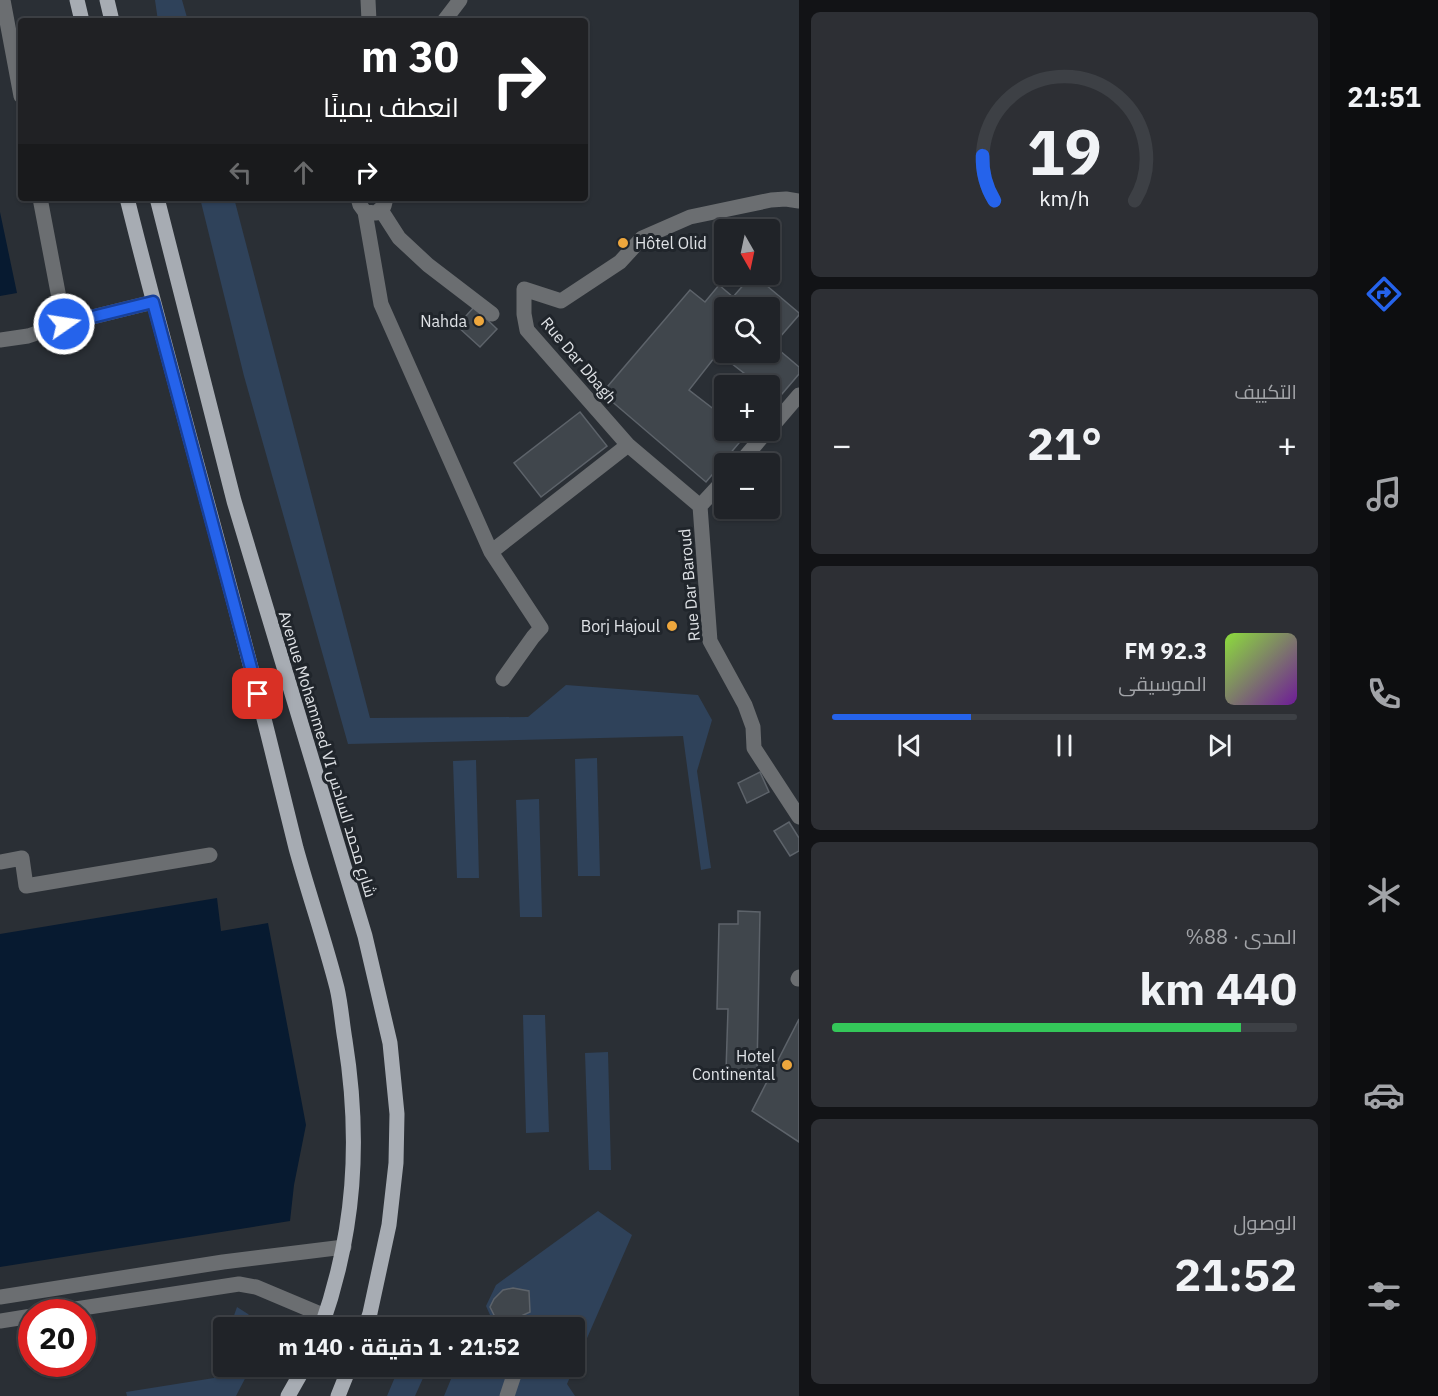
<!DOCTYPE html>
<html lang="ar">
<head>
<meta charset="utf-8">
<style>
  :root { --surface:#202328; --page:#2d2f34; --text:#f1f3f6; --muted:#a2a4a8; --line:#3d4045; --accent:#2563eb }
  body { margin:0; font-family:"IBM Plex Sans",Cairo,sans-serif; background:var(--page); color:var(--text); direction:rtl; height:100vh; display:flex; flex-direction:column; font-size:22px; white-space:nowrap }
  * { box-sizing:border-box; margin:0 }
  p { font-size:20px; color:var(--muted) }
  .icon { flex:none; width:33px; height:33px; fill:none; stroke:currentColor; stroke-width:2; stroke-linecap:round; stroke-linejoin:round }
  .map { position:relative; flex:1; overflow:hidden; direction:ltr }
  .drawer { display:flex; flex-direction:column; gap:12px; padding:12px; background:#121316; width:531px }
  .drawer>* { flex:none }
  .guide { position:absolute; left:18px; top:18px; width:570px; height:183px; border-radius:6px; box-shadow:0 2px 4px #0004,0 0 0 2px var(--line); direction:rtl; background:#202124; color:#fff; overflow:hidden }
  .needle { width:39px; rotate:171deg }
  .tools { position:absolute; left:714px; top:219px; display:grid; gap:12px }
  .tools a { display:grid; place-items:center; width:66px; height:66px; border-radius:6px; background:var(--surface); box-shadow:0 2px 4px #0004,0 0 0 2px var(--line); font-size:30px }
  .speed { position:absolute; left:18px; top:1299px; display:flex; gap:12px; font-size:30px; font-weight:700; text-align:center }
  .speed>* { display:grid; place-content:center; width:78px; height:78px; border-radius:50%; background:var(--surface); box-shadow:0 2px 4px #0004,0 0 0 2px var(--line); line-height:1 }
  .speed .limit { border:9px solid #d22; background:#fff; color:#111 }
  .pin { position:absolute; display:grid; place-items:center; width:51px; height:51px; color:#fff; margin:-26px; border-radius:12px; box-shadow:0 3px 9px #0006 }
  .me { position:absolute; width:66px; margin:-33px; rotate:77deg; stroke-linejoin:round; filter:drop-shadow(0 0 4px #0008) }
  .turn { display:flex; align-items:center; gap:21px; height:126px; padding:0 30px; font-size:27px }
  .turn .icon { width:78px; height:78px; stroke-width:2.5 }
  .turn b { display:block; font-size:42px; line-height:51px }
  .lanes { display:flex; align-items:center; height:57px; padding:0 30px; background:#0003; justify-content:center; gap:30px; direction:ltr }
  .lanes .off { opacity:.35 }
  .big { font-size:45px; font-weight:700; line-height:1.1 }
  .drawer .widget { flex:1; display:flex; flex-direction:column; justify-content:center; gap:9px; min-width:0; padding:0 21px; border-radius:9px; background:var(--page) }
  .drawer .dial { align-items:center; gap:0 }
  .dial svg { height:156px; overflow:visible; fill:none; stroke:var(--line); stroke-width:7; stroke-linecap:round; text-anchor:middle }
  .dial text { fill:var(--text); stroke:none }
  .song { display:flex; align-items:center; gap:18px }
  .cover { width:72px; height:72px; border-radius:9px; background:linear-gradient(135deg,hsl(90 70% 55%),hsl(280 70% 35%)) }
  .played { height:6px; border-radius:3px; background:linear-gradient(90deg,var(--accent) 30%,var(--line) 30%) }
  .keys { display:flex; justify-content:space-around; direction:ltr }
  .heat { display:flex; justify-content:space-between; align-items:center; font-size:33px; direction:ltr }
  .charge { height:9px; border-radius:4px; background:linear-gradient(90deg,#34c759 88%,var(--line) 0) }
  .trip { position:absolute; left:213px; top:1317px; width:372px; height:60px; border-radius:6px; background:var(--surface); box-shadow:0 2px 4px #0004,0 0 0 2px var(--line); font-weight:700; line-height:60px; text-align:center; direction:rtl }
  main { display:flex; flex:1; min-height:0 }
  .menu { display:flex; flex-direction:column; width:108px; justify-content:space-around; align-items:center; background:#0d0e10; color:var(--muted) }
  .menu .icon { width:42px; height:42px }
  .menu .active { color:var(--accent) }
  .menu b { font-size:27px; color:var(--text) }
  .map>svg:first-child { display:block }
  .green { fill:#2f425a }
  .water { fill:#071a30 }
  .building { fill:#40464c; stroke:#5d636a; stroke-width:1.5; fill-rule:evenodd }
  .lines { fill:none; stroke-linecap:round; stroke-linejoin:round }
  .minor { stroke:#6b6e71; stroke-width:15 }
  .major { stroke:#a7acb3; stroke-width:15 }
  .route-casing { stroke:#184099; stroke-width:15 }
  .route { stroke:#2563eb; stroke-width:10 }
  .poi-dot { fill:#eea73d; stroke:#20252b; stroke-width:2 }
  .labels { text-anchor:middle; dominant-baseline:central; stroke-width:6; stroke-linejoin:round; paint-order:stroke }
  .poi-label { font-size:16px; fill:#dfe2e6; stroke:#20252b; text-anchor:end }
  .street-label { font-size:16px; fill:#dfe2e6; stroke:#20252b }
</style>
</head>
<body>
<main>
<nav class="menu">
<b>21:51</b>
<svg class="icon active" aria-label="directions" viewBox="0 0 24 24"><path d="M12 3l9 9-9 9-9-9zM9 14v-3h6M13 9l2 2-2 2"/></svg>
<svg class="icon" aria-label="music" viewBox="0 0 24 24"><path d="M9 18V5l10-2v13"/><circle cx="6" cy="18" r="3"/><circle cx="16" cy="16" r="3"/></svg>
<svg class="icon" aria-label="phone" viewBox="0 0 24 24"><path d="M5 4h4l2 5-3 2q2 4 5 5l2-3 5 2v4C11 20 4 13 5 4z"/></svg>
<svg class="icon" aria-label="climate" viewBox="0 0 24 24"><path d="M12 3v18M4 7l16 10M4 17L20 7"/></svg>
<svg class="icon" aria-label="car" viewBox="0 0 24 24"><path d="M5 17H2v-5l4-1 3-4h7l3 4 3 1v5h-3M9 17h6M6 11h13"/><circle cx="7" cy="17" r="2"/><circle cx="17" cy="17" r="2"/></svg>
<svg class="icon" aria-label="filters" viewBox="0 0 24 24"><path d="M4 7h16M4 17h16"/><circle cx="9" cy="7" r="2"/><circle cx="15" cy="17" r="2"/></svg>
</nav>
<section class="drawer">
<div class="widget dial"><svg viewBox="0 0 100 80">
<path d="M14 69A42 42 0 1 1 86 69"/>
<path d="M14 69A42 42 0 0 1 8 46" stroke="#2563eb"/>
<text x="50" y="56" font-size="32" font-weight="700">19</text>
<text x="50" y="72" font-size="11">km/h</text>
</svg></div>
<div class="widget"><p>التكييف</p>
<div class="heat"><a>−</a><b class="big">21°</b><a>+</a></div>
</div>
<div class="widget">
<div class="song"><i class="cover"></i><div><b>92.3 FM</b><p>الموسيقى</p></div></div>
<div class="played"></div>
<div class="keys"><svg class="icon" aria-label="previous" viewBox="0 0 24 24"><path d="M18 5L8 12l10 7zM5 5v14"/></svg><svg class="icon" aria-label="pause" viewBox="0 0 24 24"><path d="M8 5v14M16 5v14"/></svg><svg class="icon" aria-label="next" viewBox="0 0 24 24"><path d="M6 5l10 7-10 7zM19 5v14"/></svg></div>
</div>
<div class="widget"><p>المدى · 88%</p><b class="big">440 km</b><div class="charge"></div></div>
<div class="widget"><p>الوصول</p><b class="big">21:52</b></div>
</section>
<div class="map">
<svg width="799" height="1396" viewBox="0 0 799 1396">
  <rect width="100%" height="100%" fill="#2a2f35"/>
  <path class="green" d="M155,0H182L188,21H158Z
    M200,198H234L370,718L528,717L566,685L698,695L712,720L697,771L711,868L701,870L683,736L348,744L244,376Z
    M597,758L600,876H578L575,759Z
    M476,760L479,878H457L453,761Z
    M539,799L542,917H520L516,800Z
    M545,1015L549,1132L526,1133L523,1015Z
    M608,1052L611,1170H589L585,1053Z
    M598,1211L632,1235L567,1384L575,1396H444L456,1367L574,1366V1328L491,1327L490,1315L486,1306L496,1285Z
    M237,1307L248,1314L260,1327H230Z
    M223,1349L224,1366L251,1367L236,1396H127L126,1392L214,1378Z
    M403,1367H428L415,1396H387L395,1377Z"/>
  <path class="water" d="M0,212L17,293L0,296Z
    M217,898L221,931L268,923L306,1125L294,1185L290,1221L0,1267V934Z"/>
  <path class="building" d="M753,274L799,313V315L773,345L799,367V374L770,408V386H750L754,381L718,353L689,390L724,417V430H750L706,482L602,393L690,290L705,302L719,285L733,297ZM724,308H770V352H724Z
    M474,307L497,329L480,347L457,326Z
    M580,412L607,446L541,497L514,463Z
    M760,772L769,792L747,803L738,783Z
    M789,822L799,838V851L790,856L774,831Z
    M738,911L760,912L757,1071H726L728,1009H717L719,924H738Z
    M799,1019V1142L752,1111Z
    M513,1288L529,1291L530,1312L508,1322L495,1317L490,1307L494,1299L503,1290Z"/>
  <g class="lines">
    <path class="minor" d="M3,0L21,96
      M368,0L369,21
      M444,21L460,0
      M40,198L64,324
      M358,198L360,205L365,212L376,213L384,206L386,198
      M381,210L399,238L428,265L492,314
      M365,212L381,304L491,552L541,628L533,637L503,679
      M0,340L28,336L64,324L153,302
      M770,429L799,395
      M739,464L768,430
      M700,506L628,445L527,330L524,314V289L561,301L620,262L642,238L690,217L771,200L786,199L799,201
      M700,506L710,641L745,705L753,727L754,748L799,817
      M700,506L724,480
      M491,552L628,445
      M0,862L22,858L26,886L210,855
      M798,979L799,977
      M0,1297L223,1262L344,1247
      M56,1312L239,1284L256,1287L325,1316
      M0,1321L32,1316
      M491,1323L507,1328
      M507,1396L517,1366"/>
    <path class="major" d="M77,0L82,21
      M107,0L112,21
      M127,198C174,387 229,574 275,763C282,791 289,820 296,848C309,895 325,941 337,988C341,1005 342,1023 345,1040C361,1140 355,1232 321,1328
      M157,198L234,501L365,936L390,1043L397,1114L396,1163L389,1225L370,1313L365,1328
      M288,1396L305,1366
      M338,1396L350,1366"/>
  </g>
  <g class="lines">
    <g class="route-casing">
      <path id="route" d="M64,324L153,302L258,694"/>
    </g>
    <use href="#route" class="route"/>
  </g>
  <g class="poi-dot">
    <circle cx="623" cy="243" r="6"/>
    <circle cx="479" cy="321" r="6"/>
    <circle cx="672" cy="626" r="6"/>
    <circle cx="787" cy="1065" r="6"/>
  </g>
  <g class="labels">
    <g class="poi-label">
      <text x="635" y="243" text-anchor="start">Hôtel Olid</text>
      <text x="467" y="321">Nahda</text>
      <text x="660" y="626">Borj Hajoul</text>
      <text x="775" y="1056">Hotel<tspan x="775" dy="18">Continental</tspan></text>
    </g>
    <g class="street-label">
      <text transform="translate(579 360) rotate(50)">Rue Dar Dbagh</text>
      <text transform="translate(689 585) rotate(-95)">Rue Dar Baroud</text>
      <text transform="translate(328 754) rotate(73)">Avenue Mohammed VI شارع محمد السادس</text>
    </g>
  </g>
</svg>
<div class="tools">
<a><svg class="needle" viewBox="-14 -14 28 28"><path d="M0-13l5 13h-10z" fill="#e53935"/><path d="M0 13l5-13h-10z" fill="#a2a4a8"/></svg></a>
<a><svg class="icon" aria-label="search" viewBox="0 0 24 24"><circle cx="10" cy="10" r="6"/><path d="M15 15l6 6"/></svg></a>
<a>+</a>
<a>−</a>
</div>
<div class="speed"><div class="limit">20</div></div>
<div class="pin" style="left:258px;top:694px;background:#d93025"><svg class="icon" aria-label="arrive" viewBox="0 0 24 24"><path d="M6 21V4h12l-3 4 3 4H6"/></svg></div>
<svg class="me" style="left:64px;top:324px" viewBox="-20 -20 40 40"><circle r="17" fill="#2563eb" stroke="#fff" stroke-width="3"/><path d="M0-11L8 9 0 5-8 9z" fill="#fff"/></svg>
<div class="trip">21:52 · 1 دقيقة · 140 m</div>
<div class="guide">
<div class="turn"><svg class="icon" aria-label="right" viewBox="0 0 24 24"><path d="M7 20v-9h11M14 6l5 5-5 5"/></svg><div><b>30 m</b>انعطف يمينًا</div></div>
<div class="lanes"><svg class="icon off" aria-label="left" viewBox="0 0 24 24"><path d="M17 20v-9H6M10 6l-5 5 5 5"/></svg><svg class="icon off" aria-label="ahead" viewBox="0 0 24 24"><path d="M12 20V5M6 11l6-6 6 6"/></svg><svg class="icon" aria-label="right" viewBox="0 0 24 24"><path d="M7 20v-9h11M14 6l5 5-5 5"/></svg></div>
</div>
</div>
</main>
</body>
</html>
